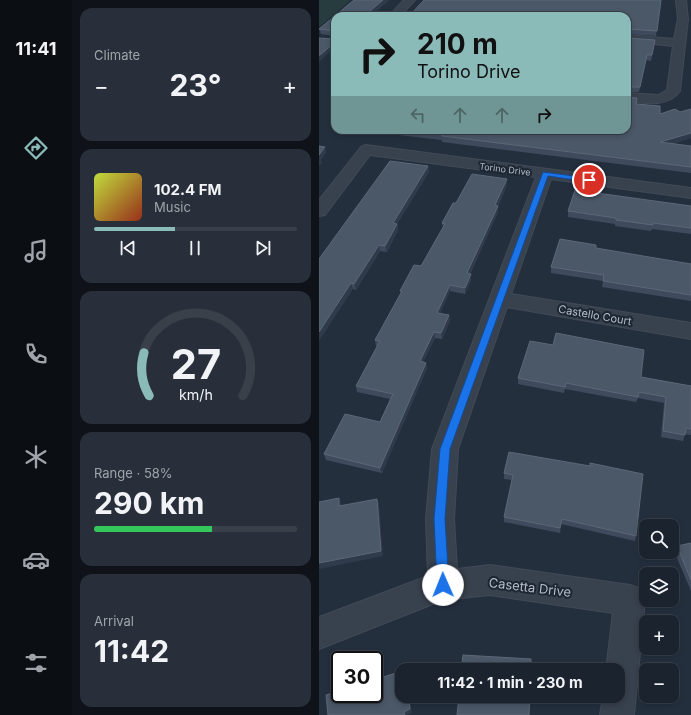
<!DOCTYPE html>
<html lang="en">
<head>
<meta charset="utf-8">
<style>
  :root { --surface:#1b232e; --page:#282f3a; --text:#f1f3f6; --muted:#a0a4aa; --line:#39404a; --accent:#8bbbb9 }
  body { margin:0; font-family:Inter,sans-serif; background:var(--page); color:var(--text); height:100vh; display:flex; flex-direction:column; font-size:15px; white-space:nowrap }
  * { box-sizing:border-box; margin:0 }
  p { font-size:13px; color:var(--muted) }
  .icon { flex:none; width:22px; height:22px; fill:none; stroke:currentColor; stroke-width:2; stroke-linecap:round; stroke-linejoin:round }
  .map { position:relative; flex:1; overflow:hidden }
  .side { display:flex; flex-direction:column; gap:8px; padding:8px; background:#0f1319; width:247px }
  .side>* { flex:none }
  .top-card { position:absolute; left:12px; top:12px; width:300px; height:122px; border-radius:12px; box-shadow:0 2px 6px #0003,0 0 0 1px var(--line); background:#8bbbb9; color:#111; overflow:hidden }
  .fabs { position:absolute; left:320px; top:519px; display:grid; gap:8px }
  .fabs a { display:grid; place-items:center; width:40px; height:40px; border-radius:8px; background:var(--surface); box-shadow:0 2px 6px #0003,0 0 0 1px var(--line); font-size:20px }
  .speed { position:absolute; left:12px; top:651px; display:flex; gap:8px; font-size:20px; font-weight:700; text-align:center }
  .speed>* { display:grid; place-content:center; width:52px; height:52px; border-radius:50%; background:var(--surface); box-shadow:0 2px 6px #0003,0 0 0 1px var(--line); line-height:1 }
  .speed .limit { border:2px solid #111; border-radius:6px; background:#fff; color:#111 }
  .pin { position:absolute; display:grid; place-items:center; width:34px; height:34px; color:#fff; margin:-17px; border:2px solid #fff; border-radius:50%; box-shadow:0 1px 4px #0007 }
  .me { position:absolute; width:44px; margin:-22px; rotate:359deg; stroke-linejoin:round; filter:drop-shadow(0 0 3px #0008) }
  .turn { display:flex; align-items:center; gap:14px; height:84px; padding:0 20px; font-size:18px }
  .turn .icon { width:52px; height:52px; stroke-width:2.5 }
  .turn b { display:block; font-size:28px; line-height:34px }
  .lanes { display:flex; align-items:center; height:38px; padding:0 20px; background:#0003; justify-content:center; gap:20px; direction:ltr }
  .lanes .off { opacity:.35 }
  .big { font-size:30px; font-weight:700; line-height:1.1 }
  .side .widget { flex:1; display:flex; flex-direction:column; justify-content:center; gap:6px; min-width:0; padding:0 14px; border-radius:12px; background:var(--page) }
  .side .dial { align-items:center; gap:0 }
  .dial svg { height:104px; overflow:visible; fill:none; stroke:var(--line); stroke-width:7; stroke-linecap:round; text-anchor:middle }
  .dial text { fill:var(--text); stroke:none }
  .song { display:flex; align-items:center; gap:12px }
  .cover { width:48px; height:48px; border-radius:6px; background:linear-gradient(135deg,hsl(70 70% 55%),hsl(10 70% 35%)) }
  .played { height:4px; border-radius:2px; background:linear-gradient(90deg,var(--accent) 40%,var(--line) 40%) }
  .keys { display:flex; justify-content:space-around; direction:ltr }
  .heat { display:flex; justify-content:space-between; align-items:center; font-size:22px; direction:ltr }
  .charge { height:6px; border-radius:3px; background:linear-gradient(90deg,#34c759 58%,var(--line) 0) }
  .trip { position:absolute; left:76px; top:663px; width:230px; height:40px; border-radius:12px; background:var(--surface); box-shadow:0 2px 6px #0003,0 0 0 1px var(--line); font-weight:700; line-height:40px; text-align:center }
  main { display:flex; flex:1; min-height:0 }
  .tabs { display:flex; flex-direction:column; width:72px; justify-content:space-around; align-items:center; background:#0b0e12; color:var(--muted) }
  .tabs .icon { width:28px; height:28px }
  .tabs .active { color:var(--accent) }
  .tabs b { font-size:18px; color:var(--text) }
  .map>svg:first-child { display:block }
  .green { fill:#263c3f }
  .lines { fill:none; stroke-linecap:round; stroke-linejoin:round }
  .minor-casing { stroke:#414a57; stroke-width:2 }
  .minor { fill:#38414e; fill-rule:evenodd }
  .wall { fill:#3f4b5c }
  .shaded-wall { fill:#2f3b4b }
  .building { fill:#4b5868; stroke:#5c6777 }
  .route { fill:#1a73e8; stroke:#114b97 }
  .labels { text-anchor:middle; dominant-baseline:central; stroke-width:4; stroke-linejoin:round; paint-order:stroke }
  .far-street-label { font-size:9px; fill:#b4bcc9; stroke:#1d2633 }
  .street-label { font-size:11px; fill:#b4bcc9; stroke:#1d2633 }
  .near-street-label { font-size:13px; fill:#b4bcc9; stroke:#1d2633 }
</style>
</head>
<body>
<main>
<nav class="tabs">
<b>11:41</b>
<svg class="icon active" aria-label="directions" viewBox="0 0 24 24"><path d="M12 3l9 9-9 9-9-9zM9 14v-3h6M13 9l2 2-2 2"/></svg>
<svg class="icon" aria-label="music" viewBox="0 0 24 24"><path d="M9 18V5l10-2v13"/><circle cx="6" cy="18" r="3"/><circle cx="16" cy="16" r="3"/></svg>
<svg class="icon" aria-label="phone" viewBox="0 0 24 24"><path d="M5 4h4l2 5-3 2q2 4 5 5l2-3 5 2v4C11 20 4 13 5 4z"/></svg>
<svg class="icon" aria-label="climate" viewBox="0 0 24 24"><path d="M12 3v18M4 7l16 10M4 17L20 7"/></svg>
<svg class="icon" aria-label="car" viewBox="0 0 24 24"><path d="M5 17H2v-5l4-1 3-4h7l3 4 3 1v5h-3M9 17h6M6 11h13"/><circle cx="7" cy="17" r="2"/><circle cx="17" cy="17" r="2"/></svg>
<svg class="icon" aria-label="filters" viewBox="0 0 24 24"><path d="M4 7h16M4 17h16"/><circle cx="9" cy="7" r="2"/><circle cx="15" cy="17" r="2"/></svg>
</nav>
<section class="side">
<div class="widget"><p>Climate</p>
<div class="heat"><a>−</a><b class="big">23°</b><a>+</a></div>
</div>
<div class="widget">
<div class="song"><i class="cover"></i><div><b>102.4 FM</b><p>Music</p></div></div>
<div class="played"></div>
<div class="keys"><svg class="icon" aria-label="previous" viewBox="0 0 24 24"><path d="M18 5L8 12l10 7zM5 5v14"/></svg><svg class="icon" aria-label="pause" viewBox="0 0 24 24"><path d="M8 5v14M16 5v14"/></svg><svg class="icon" aria-label="next" viewBox="0 0 24 24"><path d="M6 5l10 7-10 7zM19 5v14"/></svg></div>
</div>
<div class="widget dial"><svg viewBox="0 0 100 80">
<path d="M14 69A42 42 0 1 1 86 69"/>
<path d="M14 69A42 42 0 0 1 10 36" stroke="#8bbbb9"/>
<text x="50" y="56" font-size="32" font-weight="700">27</text>
<text x="50" y="72" font-size="11">km/h</text>
</svg></div>
<div class="widget"><p>Range · 58%</p><b class="big">290 km</b><div class="charge"></div></div>
<div class="widget"><p>Arrival</p><b class="big">11:42</b></div>
</section>
<div class="map">
<svg width="372" height="715" viewBox="0 0 372 715">
  <rect width="100%" height="100%" fill="#242f3e"/>
  <path class="green" d="M0,0H32L0,27Z"/>
  <g class="lines">
    <g class="minor-casing">
      <path id="minor" d="M85,0H96L81,16H70Z
        M357,0H367L369,19L361,91C349,108 325,103 308,101V93L339,95L348,90L354,46L308,41V35L355,39L359,19Z
        M47,145L372,188V198L232,179L192,294L372,323V339L188,307L139,449L135,519L138,569L171,565L311,585L322,589L326,600L315,715H281L284,696H299V670H287L294,613L171,595L124,600L0,649V617L109,576L107,519L113,449L217,177L51,155L6,215L0,216V200L42,147Z"/>
    </g>
    <use href="#minor" class="minor"/>
  </g>
  <path class="wall" d="M35,0H70L52,16L16,36L2,34L0,29Z
    M342,0L337,36L308,34V16Z
    M309,38L336,40L332,61L327,60L320,92H308Z
    M317,104L341,114L361,112L372,109V138L353,144L372,146V173L123,142V140L79,135L78,130H308Z
    M109,166L110,172L78,224L79,230L68,252L61,251L37,290L34,289L0,259Z
    M188,185L179,206V212L151,274H152V280L146,294L131,291L121,313L130,315L131,321L123,339L116,338L104,362L107,363L108,368L63,473L7,460L5,454L61,422L71,399L38,392L37,386L58,347L57,346L56,340L82,293L81,291L102,266L124,227L123,223L137,203Z
    M372,206V234L333,229L332,231L296,226V224L249,217V211Z
    M277,245V248L336,258L372,264V301L283,287L284,281L232,273V267Z
    M322,377L372,386V435L366,434L364,441L342,437L345,403L319,398L317,402L246,389L245,393L199,384V378Z
    M190,452L317,536L316,541L242,524L241,533L185,522V517L193,480L185,479V473Z
    M372,543V591L355,551L358,546Z"/>
  <path class="shaded-wall" d="M64,0H70L52,16H45Z
    M16,42V47L2,60L0,63V56L1,54Z
    M372,133V138L340,148L341,142Z
    M6,147L7,153L2,160L3,163L0,166V155Z
    M109,166L110,172L78,224L79,230L68,252L66,246L74,223Z
    M188,179V185L176,211V205Z
    M179,206V212L148,279V273Z
    M60,245L61,251L37,290L35,284Z
    M152,274V280L146,294V288Z
    M32,283L34,289L0,341V332Z
    M131,285V291L119,319L118,313Z
    M130,315L131,321L123,339L122,333Z
    M115,332L116,338L102,367L101,361Z
    M107,363L108,368L63,473L61,468Z
    M20,498L22,503V511L20,506Z
    M58,499L60,504L64,556L0,569V563Z
    M89,696H90L93,713L86,715L85,712Z"/>
  <path class="building" d="M35,0H64L45,16H16V31L0,29Z
    M105,0H342L338,31L309,29H308V16H90Z
    M308,35L309,38L336,40L333,55H328L321,87H308Z
    M0,38L16,39V42L0,56Z
    M308,97L318,98L317,104L341,106V114L356,109L361,112L372,109V133L341,142L372,146V167L123,136L124,135L86,130H308Z
    M0,146L6,147L0,155Z
    M71,161L109,166L74,223L78,224L66,246L60,245L35,284L32,283L0,332V259Z
    M153,174L188,179L176,205L179,206L148,273L152,274L146,288L131,285L118,313L130,315L122,333L115,332L101,361L107,363L61,468L5,454L26,414L61,422L74,394L37,386L61,341L56,340L83,291H81L95,265L102,266L126,224L123,223L134,203H137Z
    M256,190L372,206V228L334,223V225L297,220V218L249,211Z
    M241,239L277,245V248L336,258L372,264V295L284,281L285,275L232,267Z
    M237,333L325,350L322,377L372,386V429L367,428L366,435L344,431L347,397L320,392L319,397L247,383L246,387L199,378L211,341L234,345Z
    M190,452L271,466V463L324,474L317,536L243,519L241,528L185,517L194,475L185,473Z
    M20,498V506L58,499L62,551L0,563V502Z
    M372,543V580L358,546Z
    M144,655L212,659V670H142Z
    M83,671V696H89L91,709L85,712L86,715H9L7,695L21,690V694H55V680Z
    M140,696H211L210,715H138Z"/>
  <path class="route" d="M224,172L270,178L273,180L270,182L229,176L131,449L126,519L130,585L128,589L124,591L120,589L118,585L115,519L121,449Z"/>
  <g class="labels">
    <g class="far-street-label">
      <text transform="translate(186 169) rotate(7)">Torino Drive</text>
    </g>
    <g class="street-label">
      <text transform="translate(276 315) rotate(10)">Castello Court</text>
    </g>
    <g class="near-street-label">
      <text transform="translate(211 587) rotate(7)">Casetta Drive</text>
    </g>
  </g>
</svg>
<div class="fabs">
<a><svg class="icon" aria-label="search" viewBox="0 0 24 24"><circle cx="10" cy="10" r="6"/><path d="M15 15l6 6"/></svg></a>
<a><svg class="icon" aria-label="layers" viewBox="0 0 24 24"><path d="M12 4l9 5-9 5-9-5zM3 14l9 5 9-5"/></svg></a>
<a>+</a>
<a>−</a>
</div>
<div class="speed"><div class="limit">30</div></div>
<div class="pin" style="left:270px;top:180px;background:#d93025"><svg class="icon" aria-label="arrive" viewBox="0 0 24 24"><path d="M6 21V4h12l-3 4 3 4H6"/></svg></div>
<svg class="me" style="left:124px;top:585px" viewBox="-20 -20 40 40"><circle r="19" fill="#fff"/><path d="M0-13L10 11 0 6-10 11z" fill="#1a73e8"/></svg>
<div class="trip">11:42 · 1 min · 230 m</div>
<div class="top-card">
<div class="turn"><svg class="icon" aria-label="right" viewBox="0 0 24 24"><path d="M7 20v-9h11M14 6l5 5-5 5"/></svg><div><b>210 m</b>Torino Drive</div></div>
<div class="lanes"><svg class="icon off" aria-label="left" viewBox="0 0 24 24"><path d="M17 20v-9H6M10 6l-5 5 5 5"/></svg><svg class="icon off" aria-label="ahead" viewBox="0 0 24 24"><path d="M12 20V5M6 11l6-6 6 6"/></svg><svg class="icon off" aria-label="ahead" viewBox="0 0 24 24"><path d="M12 20V5M6 11l6-6 6 6"/></svg><svg class="icon" aria-label="right" viewBox="0 0 24 24"><path d="M7 20v-9h11M14 6l5 5-5 5"/></svg></div>
</div>
</div>
</main>
</body>
</html>
